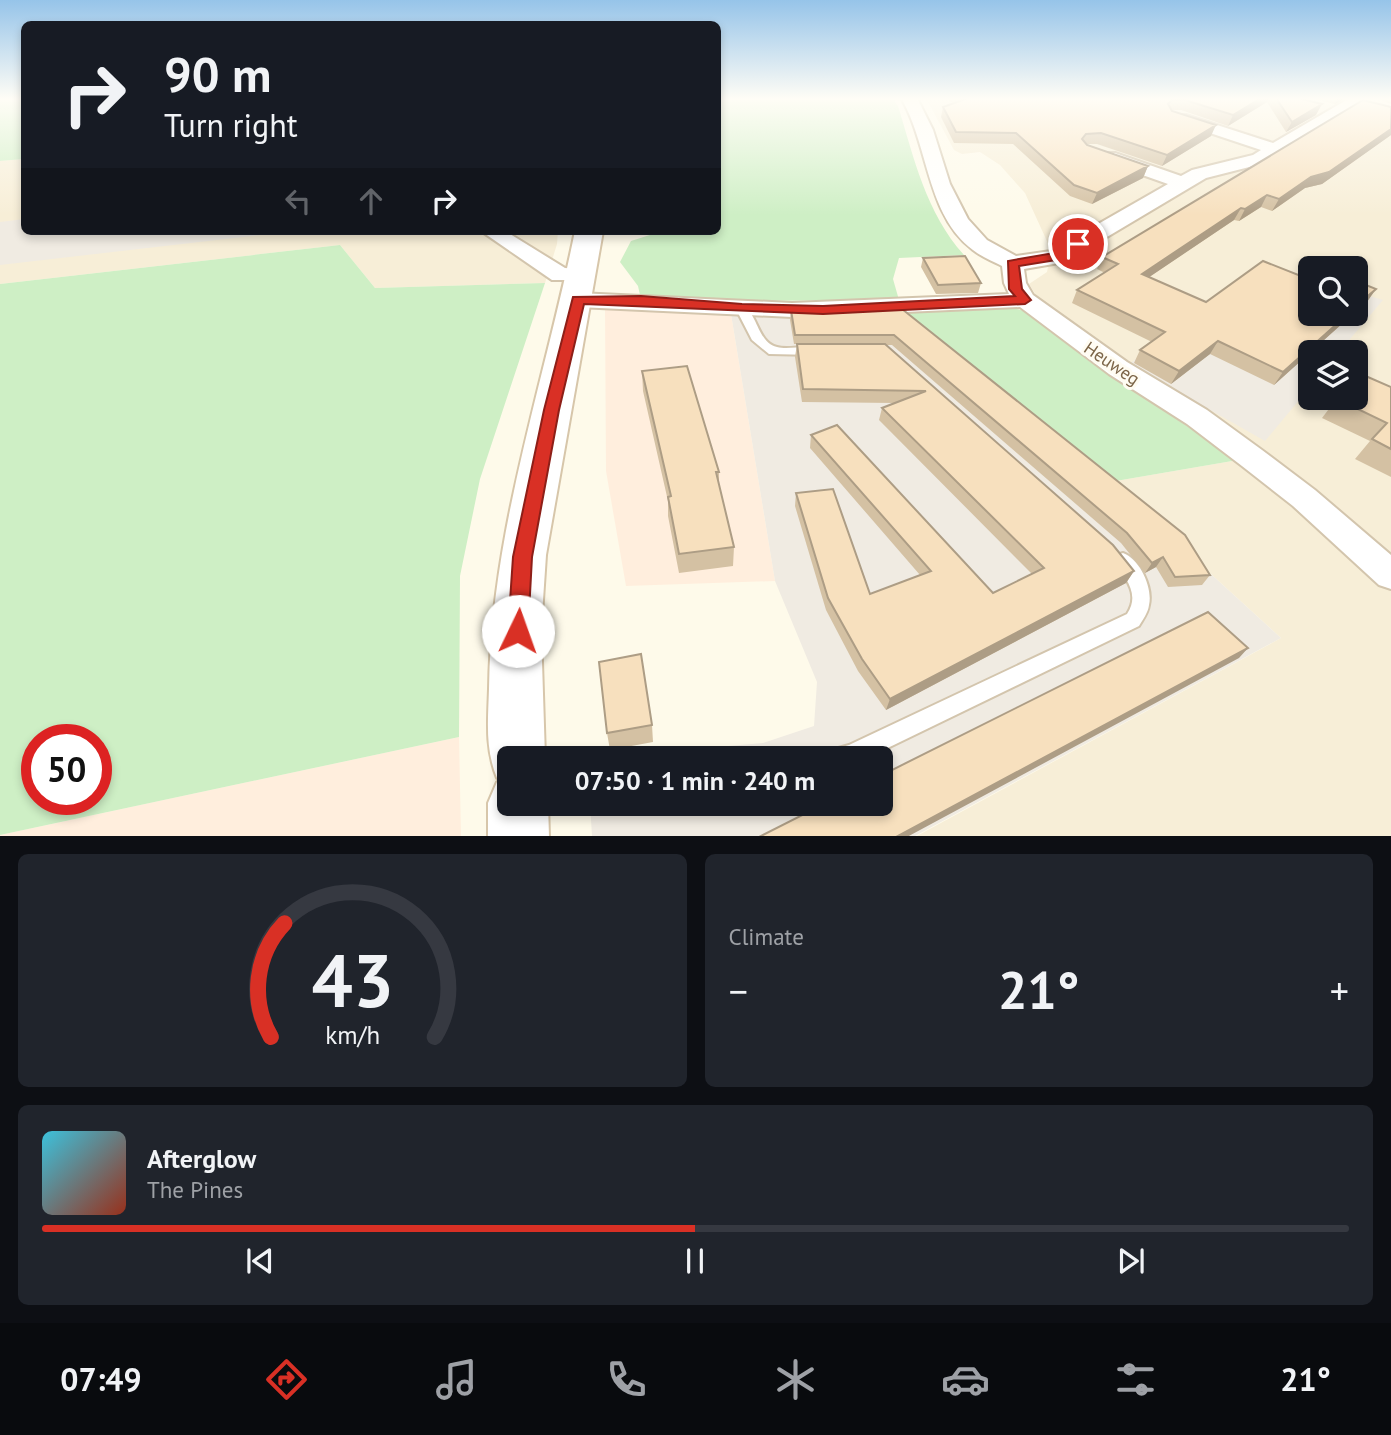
<!DOCTYPE html>
<html lang="en">
<head>
<meta charset="utf-8">
<style>
  :root { --surface:#171b24; --page:#20242c; --text:#f1f3f6; --muted:#9ea1a6; --line:#363941; --accent:#d93025 }
  body { margin:0; font-family:"PT Sans",sans-serif; background:var(--page); color:var(--text); height:100vh; display:flex; flex-direction:column; font-size:26px; white-space:nowrap }
  * { box-sizing:border-box; margin:0 }
  p { font-size:23px; color:var(--muted) }
  .icon { flex:none; width:38px; height:38px; fill:none; stroke:currentColor; stroke-width:2; stroke-linecap:round; stroke-linejoin:round }
  .map { position:relative; height:836px; overflow:hidden }
  .panel { display:flex; flex-direction:column; gap:18px; padding:18px; background:#0d0f14; flex:1 }
  .panel>* { flex:none }
  .banner { position:absolute; left:21px; top:21px; width:700px; height:214px; border-radius:10px; box-shadow:0 4px 10px #0003; background:#171b24; color:var(--text); overflow:hidden }
  .tools { position:absolute; left:1298px; top:256px; display:grid; gap:14px }
  .tools a { display:grid; place-items:center; width:70px; height:70px; border-radius:10px; background:var(--surface); box-shadow:0 4px 10px #0003; font-size:35px }
  .speed { position:absolute; left:21px; top:724px; display:flex; gap:14px; font-size:35px; font-weight:700; text-align:center }
  .speed>* { display:grid; place-content:center; width:91px; height:91px; border-radius:50%; background:var(--surface); box-shadow:0 4px 10px #0003; line-height:1 }
  .speed .limit { border:10px solid #d22; background:#fff; color:#111 }
  .pin { position:absolute; display:grid; place-items:center; width:60px; height:60px; color:#fff; margin:-30px; border:4px solid #fff; border-radius:50%; box-shadow:0 2px 7px #0007 }
  .me { position:absolute; width:77px; margin:-38px; rotate:3deg; stroke-linejoin:round; filter:drop-shadow(0 0 5px #0008) }
  .turn { display:flex; align-items:center; gap:24px; height:147px; padding:0 28px; font-size:32px }
  .turn .icon { width:91px; height:91px; stroke-width:2.5 }
  .turn b { display:block; font-size:49px; line-height:60px }
  .lanes { display:flex; align-items:center; height:66px; padding:0 28px; background:#0003; justify-content:center; gap:35px; direction:ltr }
  .lanes .off { opacity:.35 }
  .big { font-size:52px; font-weight:800; line-height:1.1 }
  .panel .tile { flex:1; display:flex; flex-direction:column; justify-content:center; gap:10px; min-width:0; padding:0 24px; border-radius:10px; background:var(--page) }
  .panel .dial { align-items:center; gap:0 }
  .dial svg { height:182px; overflow:visible; fill:none; stroke:var(--line); stroke-width:7; stroke-linecap:round; text-anchor:middle }
  .dial text { fill:var(--text); stroke:none }
  .song { display:flex; align-items:center; gap:21px }
  .cover { width:84px; height:84px; border-radius:10px; background:linear-gradient(135deg,hsl(190 70% 55%),hsl(10 70% 35%)) }
  .played { height:7px; border-radius:4px; background:linear-gradient(90deg,var(--accent) 50%,var(--line) 50%) }
  .keys { display:flex; justify-content:space-around; direction:ltr }
  .heat { display:flex; justify-content:space-between; align-items:center; font-size:38px; direction:ltr }
  .panel .tiles { flex:1; display:grid; gap:18px; grid-template-columns:1fr 1fr }
  .tile:last-child { grid-column:span 2 }
  .trip { position:absolute; left:497px; top:746px; width:396px; height:70px; border-radius:10px; background:var(--surface); box-shadow:0 4px 10px #0003; font-weight:800; line-height:70px; text-align:center }
  .menu { display:flex; height:112px; justify-content:space-around; align-items:center; background:#090b0e; color:var(--muted) }
  .menu .icon { width:49px; height:49px }
  .menu .on { color:var(--accent) }
  .menu b { font-size:32px; color:var(--text) }
  .map>svg:first-child { display:block }
  .residential { fill:#f7eed7; fill-rule:evenodd }
  .commercial { fill:#fed }
  .industrial { fill:#f0ebe2 }
  .green { fill:#ceefc5; fill-rule:evenodd }
  .lines { fill:none; stroke-linecap:round; stroke-linejoin:round }
  .service-casing { stroke:#d3c5ad; stroke-width:4 }
  .minor-casing { stroke:#d3c5ad; stroke-width:4 }
  .secondary-casing { stroke:#d7c6aa; stroke-width:4 }
  .service { fill:#fff; fill-rule:evenodd }
  .minor { fill:#fff; fill-rule:evenodd }
  .secondary { fill:#fff; fill-rule:evenodd }
  .wall { fill:#d4c1a3 }
  .shaded-wall { fill:#ad9d85 }
  .building { fill:#f7e0be; stroke:#ad9d85; stroke-width:2 }
  .route { fill:#d93025; stroke:#8d1f18; stroke-width:2 }
  .labels { text-anchor:middle; dominant-baseline:central; stroke-width:6; stroke-linejoin:round; paint-order:stroke }
  .street-label { font-size:18px; fill:#7d6649; stroke:#fffcf2 }
</style>
</head>
<body>
<div class="map">
<svg width="1391" height="837" viewBox="0 0 1391 837">
  <rect width="100%" height="100%" fill="#fefaea"/>
  <path class="residential" d="M926,98H1391V836L915,837L1281,638L1110,482L1238,460L1263,450L1128,368L1037,297L1029,284L1047,272L1051,250L1025,193L1000,165L980,152L962,154L954,150ZM1311,268H1356V313H1311ZM1311,352H1356V397H1311Z
    M24,159V231H558L557,244L545,283L375,288L340,245L0,284V161Z"/>
  <path class="commercial" d="M605,307L731,314L775,581L626,586L606,471Z
    M459,737L461,836L0,837V835Z"/>
  <path class="industrial" d="M24,219V231H295L0,265V222Z
    M1267,265L1311,278V313H1356V292L1383,300L1339,352H1311V386L1265,441L1129,364Z
    M854,312L1110,482L1281,638L915,836H592L590,803H880V758H589L763,743L814,726L817,682L775,581L731,314Z"/>
  <path class="green" d="M0,98H24V159L0,161Z
    M718,98H892L898,106C914,158 926,213 964,255L899,258L893,279L899,300L730,301L640,295L638,286L620,262L631,241L653,234L656,231H718Z
    M340,245L375,288L545,283L480,479L460,576L459,737L0,835V284ZM37,740H96V800H37Z
    M1008,307L1025,311L1089,361L1238,460L1110,482L900,312Z"/>
  <g class="lines">
    <g class="service-casing">
      <path id="service" d="M742,305C758,313 757,342 777,347C791,351 810,342 821,351L815,355L769,354L752,340L736,309Z
        M1123,553C1140,559 1153,588 1149,605C1148,613 1143,619 1139,626L867,758H825L828,751L849,745L1127,614C1141,593 1124,578 1115,560L1117,555Z"/>
    </g>
    <g class="minor-casing">
      <path id="minor" d="M901,98H917L933,130L950,184L968,219L987,240L1016,256L1051,251L1168,184L1103,161L1100,157L1103,153H1115L1181,176L1192,170L1253,155L1261,150L1174,121L1172,118L1174,115H1186L1273,143L1350,98H1369L1265,163L1206,178L1065,262L1024,269L1026,283L1033,295L1127,362L1207,410L1262,450L1315,490L1391,555V589L1379,585L1293,506L1242,466L1187,424L1109,374L1020,307L792,317L578,307L570,305L566,300L570,295L578,293L792,303L1009,294L1004,283L1002,266C992,261 982,257 973,250C926,215 929,145 901,98Z
        M481,231H505L565,268L590,270L593,275L590,280H552Z"/>
    </g>
    <g class="secondary-casing">
      <path id="secondary" d="M575,231H603L546,555L541,630L545,758H509V803H548L549,837H488V803L497,782L502,780L497,778C485,749 488,721 489,689C491,532 544,384 575,231Z"/>
    </g>
    <use href="#service" class="service"/>
    <use href="#minor" class="minor"/>
    <use href="#secondary" class="secondary"/>
  </g>
  <path class="wall" d="M949,98H1298L1316,115L1286,132L1267,102L1228,126L1181,110H1171L1211,136L1162,166L1097,144H1086L1148,166L1143,178L1092,204L1070,196L1013,144L954,143L941,117L943,107L954,103L949,101Z
    M1310,98H1346L1335,104Z
    M1376,98H1391V104Z
    M1391,107V135L1322,184L1305,188L1272,211L1261,207L1239,221L1234,220L1149,277L1206,302L1354,313L1274,385L1210,354L1171,384L1134,363L1140,350L1152,342L1072,303L1077,290L1105,273L1097,269L1102,257Z
    M923,258L981,283L978,293L936,294L921,267Z
    M902,309L1210,575L1202,585L1168,587L1156,567L1145,573L1121,543L892,345H885L1134,571L1126,583L886,710L858,671L826,610L795,506L796,493L870,594L920,575L810,448L811,435L993,593L1032,574L879,420L882,408L895,403L802,402L795,357L797,344H802H794L790,320L791,310Z
    M642,371L719,472V484L734,547L733,566L679,573L668,516V501L643,391Z
    M1391,387V477L1355,459L1370,441L1322,418L1338,397Z
    M652,725L653,742L610,750L607,733Z"/>
  <path class="shaded-wall" d="M1261,98H1269L1267,102L1228,126L1233,115Z
    M1338,98H1346L1335,104Z
    M1322,104L1316,115L1286,132L1292,122Z
    M1216,125L1211,136L1162,166L1167,155Z
    M1391,129V135L1322,184L1305,188L1272,211L1279,199L1311,177Z
    M1148,166L1143,178L1092,204L1097,193Z
    M1267,195L1261,207L1239,221L1245,209Z
    M1241,208L1234,220L1136,286L1142,274Z
    M1376,289L1367,302L1356,311V306Z
    M1349,313H1354L1274,385L1283,372Z
    M1218,341L1210,354L1171,384L1179,371Z
    M1163,557L1156,567L1145,573L1152,563Z
    M1134,571L1126,583L886,710L890,699Z
    M1248,648L1239,658L907,837H896Z"/>
  <path class="building" d="M968,98H1261L1233,115L1185,100H1172L1168,104L1172,111L1216,125L1167,155L1101,133L1086,134L1082,139L1087,145L1148,166L1097,193L1074,185L1016,133L956,132L943,107Z
    M1276,98H1298L1322,104L1292,122Z
    M1363,100L1391,107V129L1329,172L1311,177L1279,199L1267,195L1245,209L1241,208L1142,274L1206,302L1263,261L1311,280V313H1349L1283,372L1218,341L1179,371L1140,350L1165,332L1077,290L1118,264L1102,257Z
    M965,256L981,283L938,285L923,258Z
    M1356,281L1376,289L1356,306Z
    M902,309L1185,535L1210,575L1175,577L1163,557L1152,563L1127,533L894,335H795L791,310Z
    M797,344H885L1113,545L1134,571L890,699L862,659L828,598L796,493L833,489L870,594L931,571L811,435L837,425L993,593L1044,568L882,408L926,391L803,389Z
    M687,366L719,472H716L734,547L679,554L668,497L671,496L642,371Z
    M1361,374L1391,387V449L1372,439L1387,423L1337,399L1338,397H1356V379Z
    M1208,612L1248,648L896,837H759L826,803H880V776Z
    M641,654L652,725L607,733L599,662Z"/>
  <linearGradient id="sky" x2="0" y2="1"><stop stop-color="#96c4e9"/><stop offset="0.46" stop-color="#fffdf6"/><stop offset="1" stop-color="#fffdf6" stop-opacity="0"/></linearGradient>
  <rect width="1391" height="215" fill="url(#sky)"/>
  <path class="route" d="M1078,241L1082,242V247L1062,259L1019,266L1022,289L1031,300L1025,304L823,314L584,304L559,410L532,557L528,631L525,637L518,640L511,637L508,631L513,557L544,410L573,297L641,296L742,304L823,306L1015,296L1009,289L1008,261L1054,253Z"/>
  <g class="labels">
    <g class="street-label">
      <text transform="translate(1112 363) rotate(34)">Heuweg</text>
    </g>
  </g>
</svg>
<div class="tools">
<a><svg class="icon" aria-label="search" viewBox="0 0 24 24"><circle cx="10" cy="10" r="6"/><path d="M15 15l6 6"/></svg></a>
<a><svg class="icon" aria-label="layers" viewBox="0 0 24 24"><path d="M12 4l9 5-9 5-9-5zM3 14l9 5 9-5"/></svg></a>
</div>
<div class="speed"><div class="limit">50</div></div>
<div class="pin" style="left:1078px;top:244px;background:#d93025"><svg class="icon" aria-label="arrive" viewBox="0 0 24 24"><path d="M6 21V4h12l-3 4 3 4H6"/></svg></div>
<svg class="me" style="left:518px;top:631px" viewBox="-20 -20 40 40"><circle r="19" fill="#fff"/><path d="M0-13L10 11 0 6-10 11z" fill="#d93025"/></svg>
<div class="trip">07:50 · 1 min · 240 m</div>
<div class="banner">
<div class="turn"><svg class="icon" aria-label="right" viewBox="0 0 24 24"><path d="M7 20v-9h11M14 6l5 5-5 5"/></svg><div><b>90 m</b>Turn right</div></div>
<div class="lanes"><svg class="icon off" aria-label="left" viewBox="0 0 24 24"><path d="M17 20v-9H6M10 6l-5 5 5 5"/></svg><svg class="icon off" aria-label="ahead" viewBox="0 0 24 24"><path d="M12 20V5M6 11l6-6 6 6"/></svg><svg class="icon" aria-label="right" viewBox="0 0 24 24"><path d="M7 20v-9h11M14 6l5 5-5 5"/></svg></div>
</div>
</div>
<section class="panel">
<div class="tiles">
<div class="tile dial"><svg viewBox="0 0 100 80">
<path d="M14 69A42 42 0 1 1 86 69"/>
<path d="M14 69A42 42 0 0 1 20 19" stroke="#d93025"/>
<text x="50" y="56" font-size="32" font-weight="700">43</text>
<text x="50" y="72" font-size="11">km/h</text>
</svg></div>
<div class="tile"><p>Climate</p>
<div class="heat"><a>−</a><b class="big">21°</b><a>+</a></div>
</div>
<div class="tile">
<div class="song"><i class="cover"></i><div><b>Afterglow</b><p>The Pines</p></div></div>
<div class="played"></div>
<div class="keys"><svg class="icon" aria-label="previous" viewBox="0 0 24 24"><path d="M18 5L8 12l10 7zM5 5v14"/></svg><svg class="icon" aria-label="pause" viewBox="0 0 24 24"><path d="M8 5v14M16 5v14"/></svg><svg class="icon" aria-label="next" viewBox="0 0 24 24"><path d="M6 5l10 7-10 7zM19 5v14"/></svg></div>
</div>
</div>
</section>
<nav class="menu">
<b>07:49</b>
<svg class="icon on" aria-label="directions" viewBox="0 0 24 24"><path d="M12 3l9 9-9 9-9-9zM9 14v-3h6M13 9l2 2-2 2"/></svg>
<svg class="icon" aria-label="music" viewBox="0 0 24 24"><path d="M9 18V5l10-2v13"/><circle cx="6" cy="18" r="3"/><circle cx="16" cy="16" r="3"/></svg>
<svg class="icon" aria-label="phone" viewBox="0 0 24 24"><path d="M5 4h4l2 5-3 2q2 4 5 5l2-3 5 2v4C11 20 4 13 5 4z"/></svg>
<svg class="icon" aria-label="climate" viewBox="0 0 24 24"><path d="M12 3v18M4 7l16 10M4 17L20 7"/></svg>
<svg class="icon" aria-label="car" viewBox="0 0 24 24"><path d="M5 17H2v-5l4-1 3-4h7l3 4 3 1v5h-3M9 17h6M6 11h13"/><circle cx="7" cy="17" r="2"/><circle cx="17" cy="17" r="2"/></svg>
<svg class="icon" aria-label="filters" viewBox="0 0 24 24"><path d="M4 7h16M4 17h16"/><circle cx="9" cy="7" r="2"/><circle cx="15" cy="17" r="2"/></svg>
<b>21°</b>
</nav>
</body>
</html>
